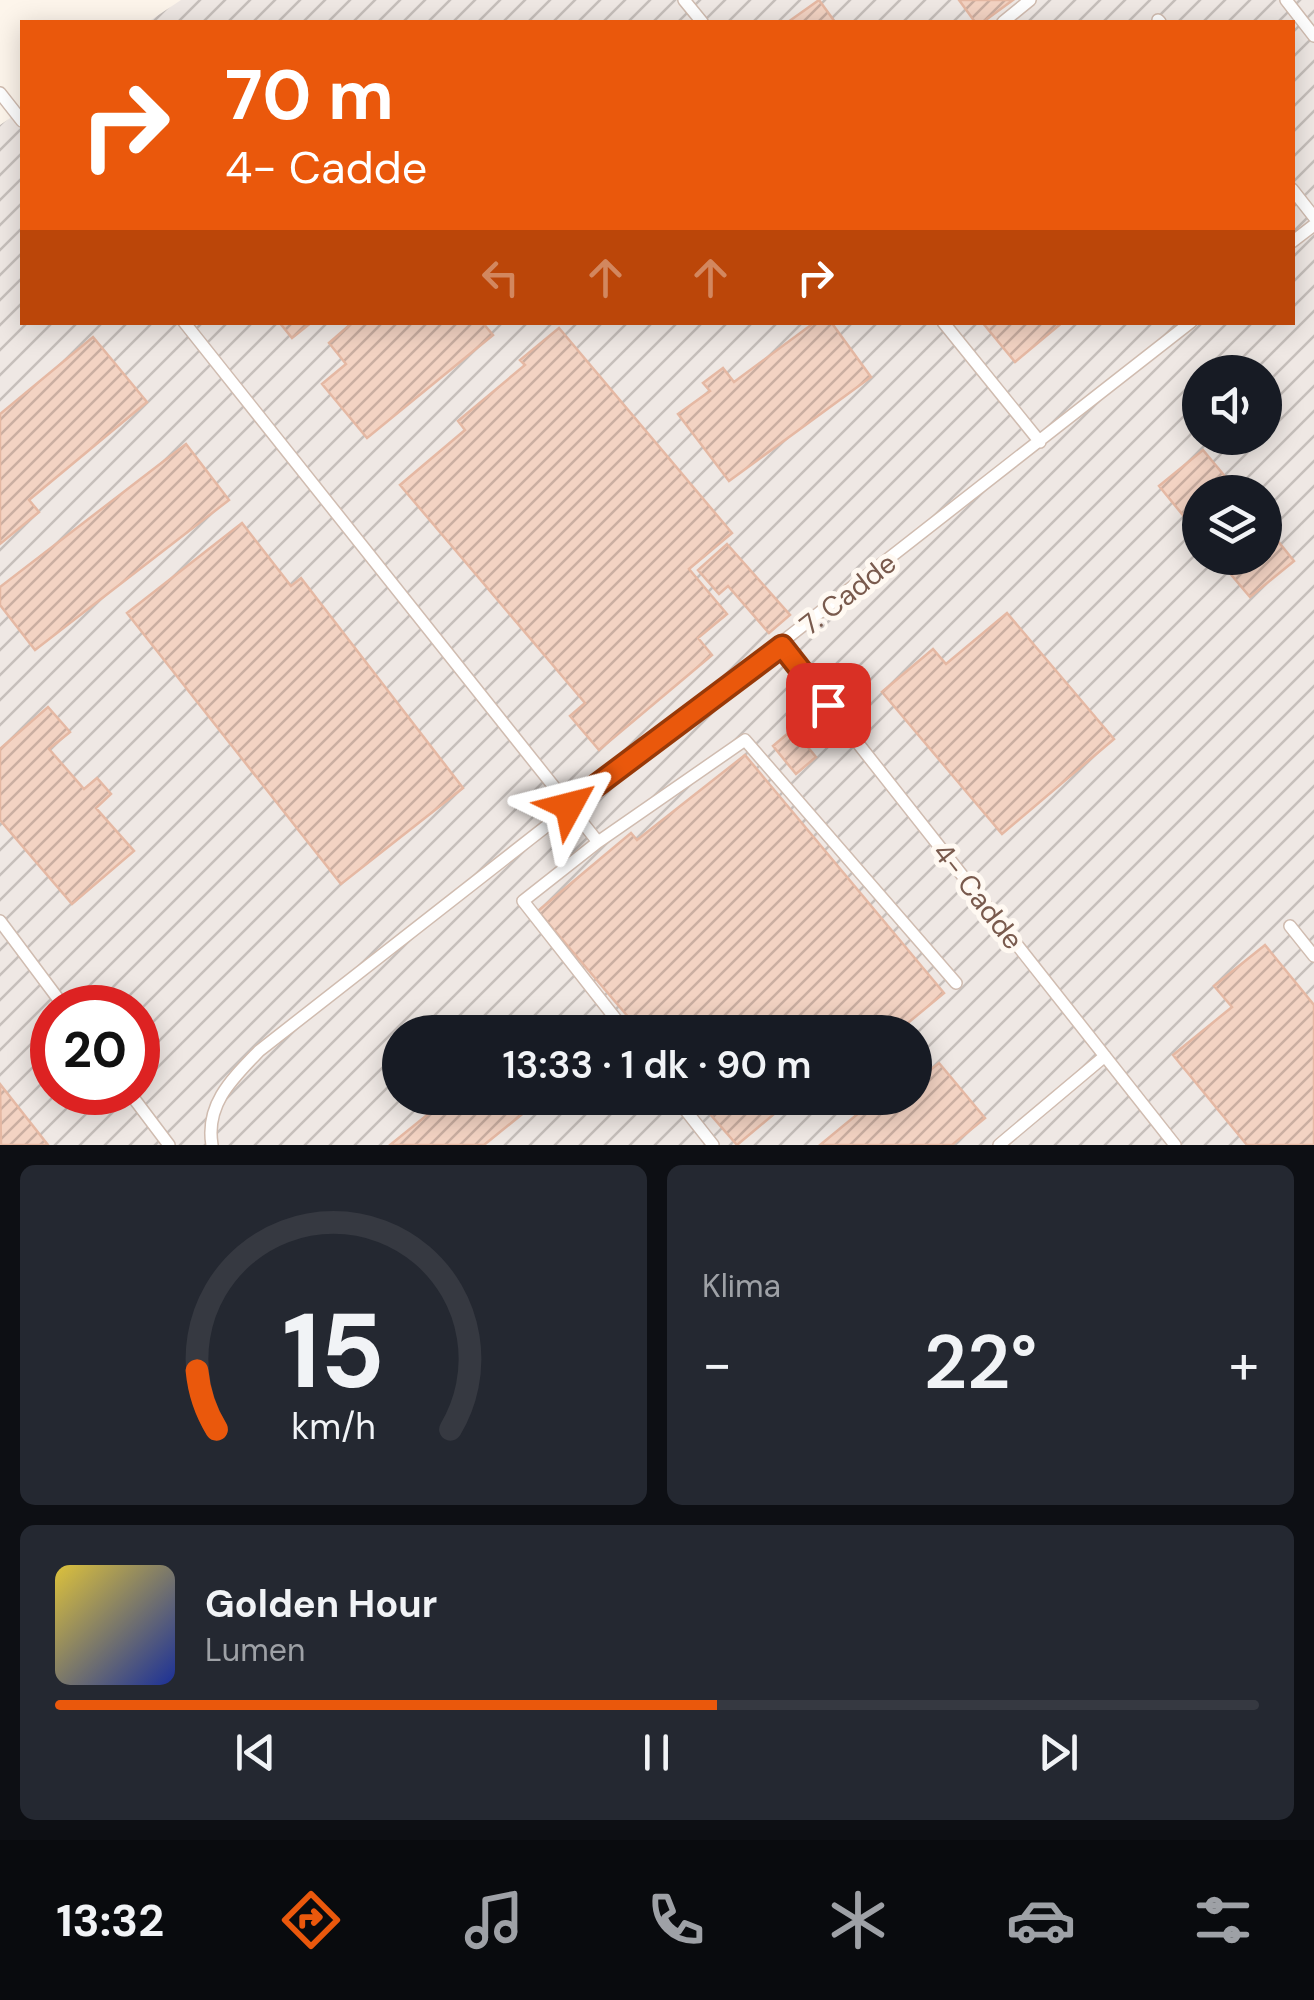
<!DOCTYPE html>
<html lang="tr">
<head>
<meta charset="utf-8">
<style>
  :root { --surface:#171b24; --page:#242831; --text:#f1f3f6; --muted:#9ea1a6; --line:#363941; --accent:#ea580c }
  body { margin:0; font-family:"DM Sans",sans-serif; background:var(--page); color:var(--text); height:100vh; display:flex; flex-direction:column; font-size:38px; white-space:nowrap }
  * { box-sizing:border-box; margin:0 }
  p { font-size:32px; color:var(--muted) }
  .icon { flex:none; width:55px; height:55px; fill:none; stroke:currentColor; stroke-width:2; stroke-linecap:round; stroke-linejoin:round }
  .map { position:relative; height:1145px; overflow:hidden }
  .drawer { display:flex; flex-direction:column; gap:20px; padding:20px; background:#0d0f14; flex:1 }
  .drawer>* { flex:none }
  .top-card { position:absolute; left:20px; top:20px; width:1275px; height:305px; border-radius:0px; box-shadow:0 5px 25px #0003; background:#ea580c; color:#fff; overflow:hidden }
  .fabs { position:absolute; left:1182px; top:355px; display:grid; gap:20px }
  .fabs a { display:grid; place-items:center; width:100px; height:100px; border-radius:50%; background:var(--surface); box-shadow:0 5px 25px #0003; font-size:50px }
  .speed { position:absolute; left:30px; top:985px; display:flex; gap:20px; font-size:50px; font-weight:700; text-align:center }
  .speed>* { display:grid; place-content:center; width:130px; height:130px; border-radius:50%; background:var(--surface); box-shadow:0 5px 25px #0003; line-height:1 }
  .speed .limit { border:15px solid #d22; background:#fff; color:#111 }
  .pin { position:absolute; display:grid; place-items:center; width:85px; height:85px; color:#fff; margin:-42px; border-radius:20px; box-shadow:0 5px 15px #0006 }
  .me { position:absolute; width:110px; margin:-55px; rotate:52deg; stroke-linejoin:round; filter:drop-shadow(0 0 8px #0008) }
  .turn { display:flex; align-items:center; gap:35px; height:210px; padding:0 40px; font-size:45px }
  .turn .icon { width:130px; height:130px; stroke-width:2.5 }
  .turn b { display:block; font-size:70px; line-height:85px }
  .lanes { display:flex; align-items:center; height:95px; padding:0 40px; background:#0003; justify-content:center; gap:50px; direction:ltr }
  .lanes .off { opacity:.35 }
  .big { font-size:75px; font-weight:600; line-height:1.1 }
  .drawer .tile { flex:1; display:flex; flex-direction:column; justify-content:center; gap:15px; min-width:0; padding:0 35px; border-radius:15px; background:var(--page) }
  .drawer .dial { align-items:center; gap:0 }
  .dial svg { height:260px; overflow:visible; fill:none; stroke:var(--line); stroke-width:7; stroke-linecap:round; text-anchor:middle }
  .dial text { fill:var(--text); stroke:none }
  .song { display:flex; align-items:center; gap:30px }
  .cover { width:120px; height:120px; border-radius:15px; background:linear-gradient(135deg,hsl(50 70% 55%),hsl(230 70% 35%)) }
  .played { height:10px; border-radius:5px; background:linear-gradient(90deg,var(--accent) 55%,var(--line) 55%) }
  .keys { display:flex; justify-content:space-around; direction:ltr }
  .heat { display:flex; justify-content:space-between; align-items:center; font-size:55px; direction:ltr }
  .drawer .tiles { flex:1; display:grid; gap:20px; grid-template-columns:1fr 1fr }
  .tile:last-child { grid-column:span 2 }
  .trip { position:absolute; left:382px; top:1015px; width:550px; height:100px; border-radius:50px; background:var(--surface); box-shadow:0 5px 25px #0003; font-weight:600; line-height:100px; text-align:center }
  .tabs { display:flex; height:160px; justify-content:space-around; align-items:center; background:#090b0e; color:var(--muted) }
  .tabs .icon { width:70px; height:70px }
  .tabs .selected { color:var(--accent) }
  .tabs b { font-size:45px; color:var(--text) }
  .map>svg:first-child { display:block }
  .industrial { fill:url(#industrial-furrows); fill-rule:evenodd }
  .building { fill:url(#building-hatch); stroke:#e5b8a3; stroke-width:2.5 }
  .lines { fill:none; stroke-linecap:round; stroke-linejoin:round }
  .lane-casing { stroke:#d0bcb0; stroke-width:14 }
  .lane { stroke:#fff; stroke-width:11 }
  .route-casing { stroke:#983908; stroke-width:25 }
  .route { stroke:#ea580c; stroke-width:18 }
  .labels { text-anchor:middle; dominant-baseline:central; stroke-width:10; stroke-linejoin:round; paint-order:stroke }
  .street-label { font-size:28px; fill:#795a4d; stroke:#fff9f2 }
</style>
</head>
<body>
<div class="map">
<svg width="1314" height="1145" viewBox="0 0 1314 1145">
  <defs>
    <pattern id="industrial-furrows" width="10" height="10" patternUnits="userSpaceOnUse" patternTransform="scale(2.5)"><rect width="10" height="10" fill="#efe8e4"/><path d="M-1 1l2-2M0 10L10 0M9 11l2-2" fill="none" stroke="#c6bfbb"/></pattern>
    <pattern id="building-hatch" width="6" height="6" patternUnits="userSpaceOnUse" patternTransform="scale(2.5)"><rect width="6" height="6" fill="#f3d3c3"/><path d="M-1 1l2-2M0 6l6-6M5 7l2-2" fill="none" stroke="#caaea1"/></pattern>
  </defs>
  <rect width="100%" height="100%" fill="#fdf5eb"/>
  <path class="industrial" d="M181,0H1314V1145H0V125L22,110V322H1292V22H148ZM1200,372H1265V438H1200ZM1200,492H1265V558H1200ZM52,1008H138V1092H52ZM400,1032H915V1098H400Z"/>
  <path class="building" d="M819,0L835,22H788Z
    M959,0H1013L983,22H975Z
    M279,322H312L292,338Z
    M353,322H482L493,335L367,438L322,384L346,364L329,343Z
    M815,322H831L871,377L729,481L678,414L710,391L703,383L723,368L734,382Z
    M982,322H1063L1015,362Z
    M559,328L732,533L689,569L727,614L698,638L712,655L599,750L570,716L585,703L400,485L465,430L458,421L525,365L520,360Z
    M93,337L147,402L29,500L39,512L0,544V414Z
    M186,444L229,500L35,650L0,605V587Z
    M1203,450L1238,492H1200V536L1159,486Z
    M242,523L291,586L301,578L463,788L341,884L127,613Z
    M1265,525L1294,561L1250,597L1217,558H1265Z
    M727,544L790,615L769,633L728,586L719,594L698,570Z
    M1007,613L1114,739L1002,834L882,692L933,649L946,664Z
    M48,707L70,732L49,749L84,789L97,778L111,794L96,808L134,851L72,904L0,820V749Z
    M793,729L816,757L796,774L773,746Z
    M745,755L944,993L897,1032H641L538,911L631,833L637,840Z
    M1265,945L1314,1005V1145H1247L1173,1055L1232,1007L1214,986Z
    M939,1063L985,1118L952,1145H820L877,1098H915V1065L924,1075Z
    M0,1084L48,1145H1Z
    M448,1098H542L484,1145H390Z
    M696,1098H793L737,1145Z"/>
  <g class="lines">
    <g class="lane-casing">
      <path id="lane" d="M684,0L702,22
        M1286,0L1314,36
        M1158,20L1160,22
        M1003,22L1030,0
        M0,93L22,121
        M1292,189L1314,217
        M1292,242L1314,225
        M184,322L598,842L523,901L626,1032
        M943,322L1040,442
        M782,647L1175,1145
        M598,842L745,740L956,983
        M0,921L65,1008
        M1290,926L1314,956
        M129,1092L169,1145
        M676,1098L713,1145
        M212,1145C205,1104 233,1078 259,1051L1191,322
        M999,1145L1105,1056"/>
    </g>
    <use href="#lane" class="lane"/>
  </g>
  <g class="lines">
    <g class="route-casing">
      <path id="route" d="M569,806L782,646L828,705"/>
    </g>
    <use href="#route" class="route"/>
  </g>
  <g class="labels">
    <g class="street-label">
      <text transform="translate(848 594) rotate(-38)">7. Cadde</text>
      <text transform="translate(978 896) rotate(52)">4- Cadde</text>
    </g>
  </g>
</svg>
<div class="fabs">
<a><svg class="icon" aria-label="sound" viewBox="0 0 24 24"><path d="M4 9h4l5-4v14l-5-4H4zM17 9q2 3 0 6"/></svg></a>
<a><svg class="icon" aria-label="layers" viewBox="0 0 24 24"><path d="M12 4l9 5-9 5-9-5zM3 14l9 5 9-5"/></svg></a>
</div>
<div class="speed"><div class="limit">20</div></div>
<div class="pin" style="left:828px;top:705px;background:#d93025"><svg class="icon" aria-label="arrive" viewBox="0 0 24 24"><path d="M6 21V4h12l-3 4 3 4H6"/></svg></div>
<svg class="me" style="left:569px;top:806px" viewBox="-20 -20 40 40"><path d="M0-17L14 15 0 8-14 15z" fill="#ea580c" stroke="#fff" stroke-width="4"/></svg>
<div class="trip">13:33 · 1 dk · 90 m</div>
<div class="top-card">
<div class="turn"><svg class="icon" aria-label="right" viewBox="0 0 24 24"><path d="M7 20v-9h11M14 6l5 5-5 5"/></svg><div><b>70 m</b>4- Cadde</div></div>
<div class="lanes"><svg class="icon off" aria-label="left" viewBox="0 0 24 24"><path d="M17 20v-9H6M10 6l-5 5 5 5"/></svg><svg class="icon off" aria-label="ahead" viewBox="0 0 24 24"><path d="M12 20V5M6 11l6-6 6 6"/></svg><svg class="icon off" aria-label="ahead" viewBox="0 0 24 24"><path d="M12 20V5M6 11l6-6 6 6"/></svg><svg class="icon" aria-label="right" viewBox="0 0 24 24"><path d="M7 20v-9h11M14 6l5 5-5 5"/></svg></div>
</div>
</div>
<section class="drawer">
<div class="tiles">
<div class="tile dial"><svg viewBox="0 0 100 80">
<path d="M14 69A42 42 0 1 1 86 69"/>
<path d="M14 69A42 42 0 0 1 8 51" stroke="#ea580c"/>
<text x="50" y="56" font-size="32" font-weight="700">15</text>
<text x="50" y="72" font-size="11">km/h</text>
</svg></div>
<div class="tile"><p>Klima</p>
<div class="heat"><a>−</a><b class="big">22°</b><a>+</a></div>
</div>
<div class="tile">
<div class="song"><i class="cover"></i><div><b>Golden Hour</b><p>Lumen</p></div></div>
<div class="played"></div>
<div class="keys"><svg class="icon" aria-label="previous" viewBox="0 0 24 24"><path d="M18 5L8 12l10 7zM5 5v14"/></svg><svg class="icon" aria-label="pause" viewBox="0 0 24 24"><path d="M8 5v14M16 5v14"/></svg><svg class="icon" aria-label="next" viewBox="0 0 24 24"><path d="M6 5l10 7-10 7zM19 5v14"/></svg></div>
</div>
</div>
</section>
<nav class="tabs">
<b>13:32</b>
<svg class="icon selected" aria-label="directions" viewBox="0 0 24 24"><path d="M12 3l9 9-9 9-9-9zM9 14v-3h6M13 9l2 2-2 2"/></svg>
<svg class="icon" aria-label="music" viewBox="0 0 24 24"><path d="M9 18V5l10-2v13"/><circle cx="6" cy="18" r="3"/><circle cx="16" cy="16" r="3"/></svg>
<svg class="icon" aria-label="phone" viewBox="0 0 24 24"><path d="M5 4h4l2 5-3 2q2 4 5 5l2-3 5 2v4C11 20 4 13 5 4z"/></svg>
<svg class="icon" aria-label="climate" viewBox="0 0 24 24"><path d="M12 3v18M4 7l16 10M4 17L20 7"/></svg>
<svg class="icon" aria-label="car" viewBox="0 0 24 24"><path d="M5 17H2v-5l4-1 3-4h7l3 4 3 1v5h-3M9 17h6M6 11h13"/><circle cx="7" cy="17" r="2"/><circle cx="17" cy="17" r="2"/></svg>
<svg class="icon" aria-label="filters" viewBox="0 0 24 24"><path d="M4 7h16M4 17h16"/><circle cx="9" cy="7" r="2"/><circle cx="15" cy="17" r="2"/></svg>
</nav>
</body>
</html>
